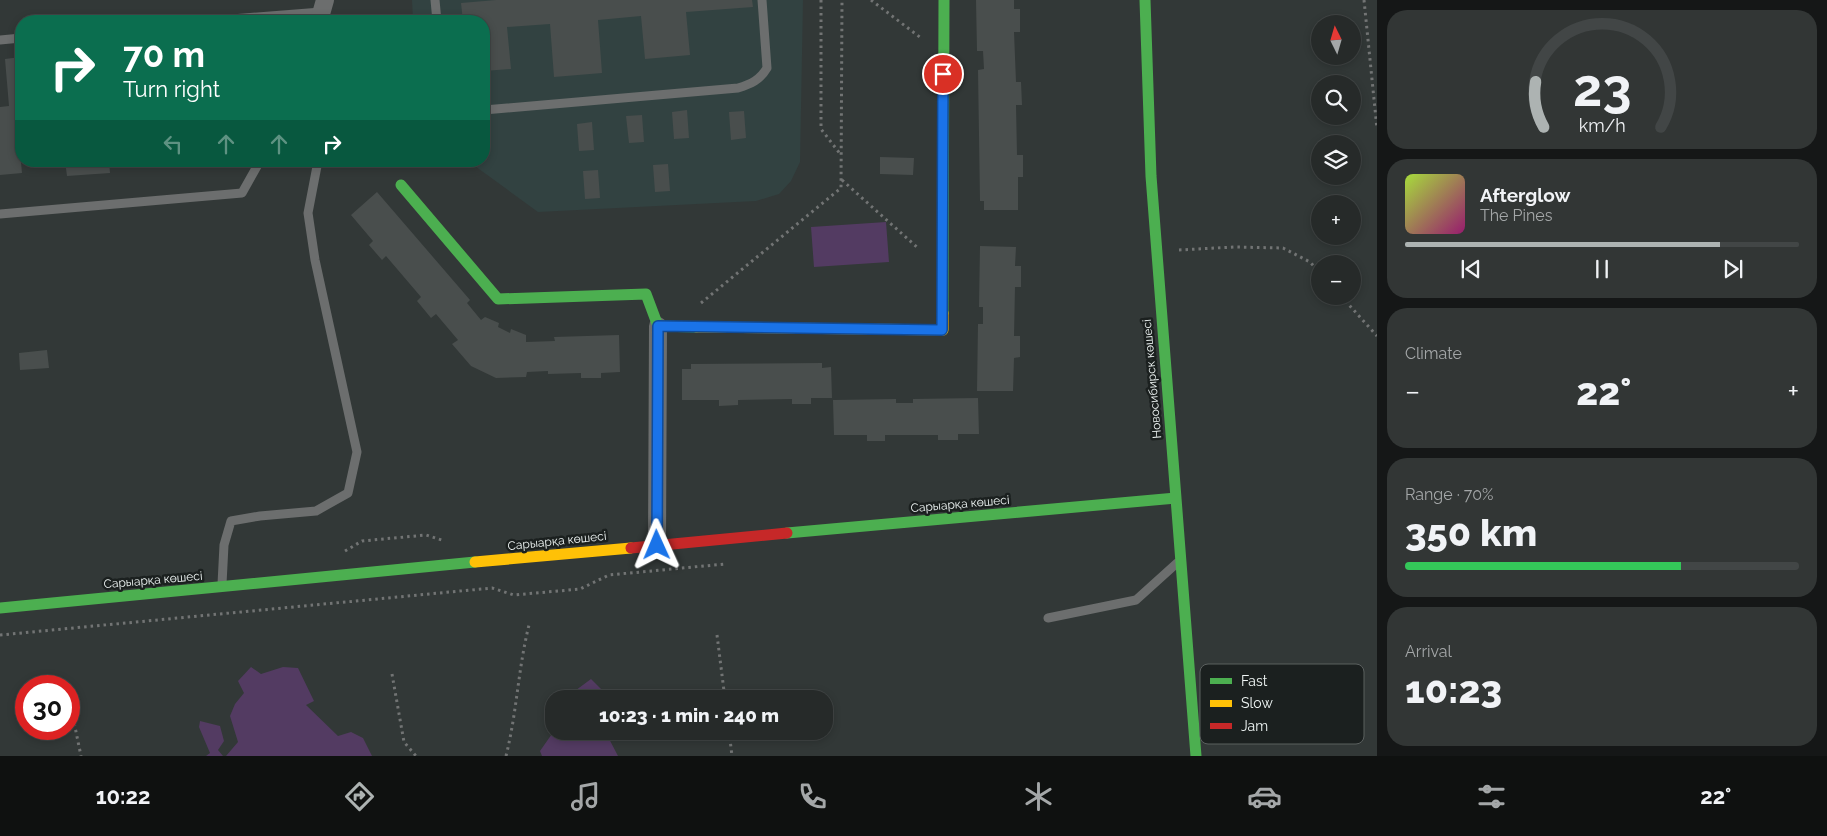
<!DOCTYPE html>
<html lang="en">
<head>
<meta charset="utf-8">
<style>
  :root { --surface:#262a29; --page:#323635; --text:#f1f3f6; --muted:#a4a7a8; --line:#424646; --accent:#adb3b2 }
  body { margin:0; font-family:Raleway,sans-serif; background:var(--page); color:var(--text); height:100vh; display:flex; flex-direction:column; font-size:19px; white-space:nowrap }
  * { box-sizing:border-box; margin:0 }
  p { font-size:16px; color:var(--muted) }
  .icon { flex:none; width:28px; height:28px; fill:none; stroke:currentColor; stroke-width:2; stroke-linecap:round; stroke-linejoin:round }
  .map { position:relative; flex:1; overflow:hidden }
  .drawer { display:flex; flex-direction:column; gap:10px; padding:10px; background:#151717; width:450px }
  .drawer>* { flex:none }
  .hud { position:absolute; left:15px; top:15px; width:475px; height:152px; border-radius:20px; box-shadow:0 2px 8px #0003,0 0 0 1px var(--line); background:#0b6e4f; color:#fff; overflow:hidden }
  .needle { width:32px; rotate:355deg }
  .tools { position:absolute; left:1311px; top:15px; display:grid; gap:10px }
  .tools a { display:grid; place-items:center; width:50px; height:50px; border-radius:50%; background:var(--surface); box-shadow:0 2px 8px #0003,0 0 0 1px var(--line); font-size:25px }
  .speed { position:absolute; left:15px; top:675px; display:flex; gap:10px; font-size:25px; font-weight:700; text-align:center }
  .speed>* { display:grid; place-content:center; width:65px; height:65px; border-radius:50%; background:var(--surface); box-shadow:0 2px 8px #0003,0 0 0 1px var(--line); line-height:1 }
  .speed .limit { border:8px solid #d22; background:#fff; color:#111 }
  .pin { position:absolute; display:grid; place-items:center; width:42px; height:42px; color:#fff; margin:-21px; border:2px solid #fff; border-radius:50%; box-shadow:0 1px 5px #0007 }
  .me { position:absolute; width:55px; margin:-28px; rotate:359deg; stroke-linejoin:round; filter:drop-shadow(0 0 4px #0008) }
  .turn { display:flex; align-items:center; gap:18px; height:105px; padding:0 25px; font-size:22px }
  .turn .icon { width:65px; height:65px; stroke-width:2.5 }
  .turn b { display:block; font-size:35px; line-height:42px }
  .lanes { display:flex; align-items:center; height:48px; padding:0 25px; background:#0003; justify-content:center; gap:25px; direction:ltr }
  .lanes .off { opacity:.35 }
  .big { font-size:38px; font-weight:800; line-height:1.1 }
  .drawer .widget { flex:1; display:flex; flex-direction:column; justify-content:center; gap:8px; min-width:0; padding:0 18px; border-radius:20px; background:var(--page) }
  .drawer .dial { align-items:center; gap:0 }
  .dial svg { height:130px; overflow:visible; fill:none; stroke:var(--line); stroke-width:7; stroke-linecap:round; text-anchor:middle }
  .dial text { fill:var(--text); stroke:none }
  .song { display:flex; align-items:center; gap:15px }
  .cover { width:60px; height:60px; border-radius:8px; background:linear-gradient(135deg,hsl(80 70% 55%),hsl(320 70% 35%)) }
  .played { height:5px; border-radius:2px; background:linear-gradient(90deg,var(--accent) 80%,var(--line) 80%) }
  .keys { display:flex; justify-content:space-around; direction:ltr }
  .heat { display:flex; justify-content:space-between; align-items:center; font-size:28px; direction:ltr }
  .charge { height:8px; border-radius:4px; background:linear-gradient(90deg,#34c759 70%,var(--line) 0) }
  .trip { position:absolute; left:545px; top:690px; width:288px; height:50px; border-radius:20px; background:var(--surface); box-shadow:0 2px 8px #0003,0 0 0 1px var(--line); font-weight:800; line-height:50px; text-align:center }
  .tabs { display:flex; height:80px; justify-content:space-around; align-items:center; background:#0f1110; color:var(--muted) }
  .tabs .icon { width:35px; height:35px }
  .tabs .on { color:var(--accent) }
  .tabs b { font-size:22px; color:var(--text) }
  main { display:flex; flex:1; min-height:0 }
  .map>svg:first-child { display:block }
  .built { fill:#324241 }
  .green { fill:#533b62 }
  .building { fill:#494e4d }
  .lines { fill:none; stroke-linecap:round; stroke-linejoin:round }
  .path { stroke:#727474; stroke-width:3; stroke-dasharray:2.5 4; stroke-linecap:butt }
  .lane { stroke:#6c6e6e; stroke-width:9 }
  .street { stroke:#6c6e6e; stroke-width:18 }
  .fast { stroke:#4caf50; stroke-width:11 }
  .slow { stroke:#ffc107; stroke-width:11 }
  .jam { stroke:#c62828; stroke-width:11 }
  .route-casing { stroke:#114b97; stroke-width:12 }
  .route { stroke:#1a73e8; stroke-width:9 }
  .labels { text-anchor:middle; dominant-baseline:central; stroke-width:5; stroke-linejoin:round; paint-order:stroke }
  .street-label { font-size:12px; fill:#eff5f4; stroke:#1b201f }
  .key { fill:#1b201f; stroke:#5b605f; stroke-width:1 }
  .key-label { font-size:14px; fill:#eff5f4 }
</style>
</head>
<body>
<main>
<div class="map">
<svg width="1377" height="756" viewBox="0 0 1377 756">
  <rect width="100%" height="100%" fill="#323837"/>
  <path class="built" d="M412,0H803L800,162L791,181L779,194L756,201L538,212L468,161H484V21H413Z"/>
  <path class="green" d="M886,222L889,262L814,267L811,227Z
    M251,667L261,674L283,667L298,668L314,701L306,705L338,736L351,732L363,738L372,756H226L238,742L230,716L235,704L244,693L238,681Z
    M591,679L608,696L606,699H564Z
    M200,721L220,726L224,741L218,750L223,756H206L210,753L199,727Z
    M554,731H605L618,756H542L540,751Z"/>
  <path class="building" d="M496,0H752L753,7L686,12L690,55L645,59L641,16L598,20L602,73L554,77L550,24L507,27L511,69L484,71V21H463L461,3Z
    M976,0H1014V9H1020V32H1014L1016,82H1021L1022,105H1016L1017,155H1023V177H1018V210H984V201H980L978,70L984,69L983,51H977Z
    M21,57V129H18L22,173L0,175V107L9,106L5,59Z
    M687,110L689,138L674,139L672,112Z
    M744,111L746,138L731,140L729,112Z
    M642,115L644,142L629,143L626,116Z
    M592,122L594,150L579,151L577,124Z
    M880,157L914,158L913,175L880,174Z
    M65,161H109L110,173L67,176Z
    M668,164L670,191L655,192L653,165Z
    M598,170L600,198L585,199L583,171Z
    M377,192L470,300L467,303L481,320L485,317L499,323L498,327L510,333L511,329L526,335V342L555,341L554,337L619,335L620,372L601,373V378H581V373L548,374V371L527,372L526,377L496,378L471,366L452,344L458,340L436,314L431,318L417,301L421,297L386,256L382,260L369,245L373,241L351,215Z
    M980,246L1016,247L1015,266H1021V287H1015L1014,336H1020V357L1014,358L1013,391H977L978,324H983V307H979Z
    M47,350L49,368L20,370L19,353Z
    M822,363V368L831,367L832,398H811V404H792V399L738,400V405L719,406V400H682V369H691V364Z
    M978,398L979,434H958V440H938V435H885V441H867V435H834L833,400L896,399V403H913V399Z"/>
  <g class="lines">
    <path class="path" d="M821,0V129L841,155
      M871,0L921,38
      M1364,0L1377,129
      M842,180L919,249
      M1179,250L1234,247L1283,248L1310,262L1320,273
      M1341,296L1377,336
      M701,303L841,188L842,0
      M345,551L362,541L426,535L445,541
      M0,635L492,588L514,595L580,589L609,575L725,564
      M717,635L725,699
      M392,674L404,742L416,756
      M69,698L81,756
      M729,731L732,756
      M506,756C517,712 518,669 529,625"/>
    <path class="lane" d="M435,0L437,21
      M207,21L321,12L328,21
      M0,40L21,38
      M484,110L738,88C751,84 760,80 767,68L762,0
      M0,214L242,193L260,161
      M222,584L224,545L231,521L260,516L316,511L348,493L357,452L315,260L308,213L318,161
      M1048,618L1136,600L1177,563"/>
    <path class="street" d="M319,21L325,0
      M657,545L658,326"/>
    <path class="fast" d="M1145,0L1151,176L1196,756
      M401,185L498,299L646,294L658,326L696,327
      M943,313L944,0
      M787,533L1176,498
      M0,608L475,562"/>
    <path class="slow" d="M696,327L943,330V313
      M475,562L631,548"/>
    <path class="jam" d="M631,548L787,533"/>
  </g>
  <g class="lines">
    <g class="route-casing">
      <path id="route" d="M657,545L658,326L942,330L943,74"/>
    </g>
    <use href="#route" class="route"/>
  </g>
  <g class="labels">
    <g class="street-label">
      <text transform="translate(1152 379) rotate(-95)">Новосибирск көшесі</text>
      <text transform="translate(960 504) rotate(-5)">Сарыарқа көшесі</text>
      <text transform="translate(557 541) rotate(-6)">Сарыарқа көшесі</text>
      <text transform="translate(153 580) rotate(-5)">Сарыарқа көшесі</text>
    </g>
  </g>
  <rect x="1200" y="664" width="164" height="80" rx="8" class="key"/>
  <rect x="1210" y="678" width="22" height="6" fill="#4caf50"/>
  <rect x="1210" y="700" width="22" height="7" fill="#ffc107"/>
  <rect x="1210" y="723" width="22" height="6" fill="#c62828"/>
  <g class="key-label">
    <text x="1241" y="686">Fast</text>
    <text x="1241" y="708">Slow</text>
    <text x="1241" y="731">Jam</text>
  </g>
</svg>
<div class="tools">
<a><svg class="needle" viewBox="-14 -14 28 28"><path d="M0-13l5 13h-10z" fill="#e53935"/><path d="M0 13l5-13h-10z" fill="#a4a7a8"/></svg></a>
<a><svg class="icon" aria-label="search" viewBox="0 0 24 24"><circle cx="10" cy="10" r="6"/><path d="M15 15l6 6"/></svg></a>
<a><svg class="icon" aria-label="layers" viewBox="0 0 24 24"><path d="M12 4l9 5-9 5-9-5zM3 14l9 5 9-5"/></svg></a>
<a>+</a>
<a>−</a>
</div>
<div class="speed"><div class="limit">30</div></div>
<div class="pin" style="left:943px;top:74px;background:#d93025"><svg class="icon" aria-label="arrive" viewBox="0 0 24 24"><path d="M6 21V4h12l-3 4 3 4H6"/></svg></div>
<svg class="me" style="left:657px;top:545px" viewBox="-20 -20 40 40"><path d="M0-17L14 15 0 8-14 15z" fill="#1a73e8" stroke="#fff" stroke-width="4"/></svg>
<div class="trip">10:23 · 1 min · 240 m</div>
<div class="hud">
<div class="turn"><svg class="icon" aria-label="right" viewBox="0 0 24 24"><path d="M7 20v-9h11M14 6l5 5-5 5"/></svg><div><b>70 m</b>Turn right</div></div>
<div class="lanes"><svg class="icon off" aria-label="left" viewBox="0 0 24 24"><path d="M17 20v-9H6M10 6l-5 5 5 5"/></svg><svg class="icon off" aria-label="ahead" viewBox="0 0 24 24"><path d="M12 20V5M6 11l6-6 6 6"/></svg><svg class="icon off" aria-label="ahead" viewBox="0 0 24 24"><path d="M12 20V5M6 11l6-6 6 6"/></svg><svg class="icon" aria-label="right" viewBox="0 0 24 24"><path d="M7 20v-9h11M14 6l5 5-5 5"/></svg></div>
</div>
</div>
<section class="drawer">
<div class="widget dial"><svg viewBox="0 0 100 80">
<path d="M14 69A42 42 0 1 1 86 69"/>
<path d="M14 69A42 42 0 0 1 9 41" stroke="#adb3b2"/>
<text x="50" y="56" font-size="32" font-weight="700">23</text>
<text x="50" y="72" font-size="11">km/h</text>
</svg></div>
<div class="widget">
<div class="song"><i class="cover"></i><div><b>Afterglow</b><p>The Pines</p></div></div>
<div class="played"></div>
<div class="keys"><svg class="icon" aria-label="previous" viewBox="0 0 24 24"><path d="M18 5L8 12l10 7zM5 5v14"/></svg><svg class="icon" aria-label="pause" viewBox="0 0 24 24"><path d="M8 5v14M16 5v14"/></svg><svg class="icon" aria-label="next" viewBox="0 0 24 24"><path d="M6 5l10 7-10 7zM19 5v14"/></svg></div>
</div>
<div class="widget"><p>Climate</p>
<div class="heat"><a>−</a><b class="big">22°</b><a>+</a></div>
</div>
<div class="widget"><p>Range · 70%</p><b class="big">350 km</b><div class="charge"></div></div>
<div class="widget"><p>Arrival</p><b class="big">10:23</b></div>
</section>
</main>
<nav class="tabs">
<b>10:22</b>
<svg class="icon on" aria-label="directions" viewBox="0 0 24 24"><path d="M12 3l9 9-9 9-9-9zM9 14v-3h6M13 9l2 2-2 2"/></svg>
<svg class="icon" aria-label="music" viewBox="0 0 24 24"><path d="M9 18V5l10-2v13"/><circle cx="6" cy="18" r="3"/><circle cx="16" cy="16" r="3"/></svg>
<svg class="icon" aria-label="phone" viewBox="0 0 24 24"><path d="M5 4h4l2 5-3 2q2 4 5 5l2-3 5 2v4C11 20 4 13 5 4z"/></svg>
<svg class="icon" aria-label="climate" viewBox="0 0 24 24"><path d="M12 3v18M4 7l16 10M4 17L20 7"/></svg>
<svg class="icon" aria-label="car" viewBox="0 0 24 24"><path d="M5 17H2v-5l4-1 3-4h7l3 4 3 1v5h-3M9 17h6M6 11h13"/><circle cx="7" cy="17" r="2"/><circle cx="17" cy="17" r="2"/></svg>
<svg class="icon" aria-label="filters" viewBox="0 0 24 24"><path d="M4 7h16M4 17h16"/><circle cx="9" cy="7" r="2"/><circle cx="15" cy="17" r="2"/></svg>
<b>22°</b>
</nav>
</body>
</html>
